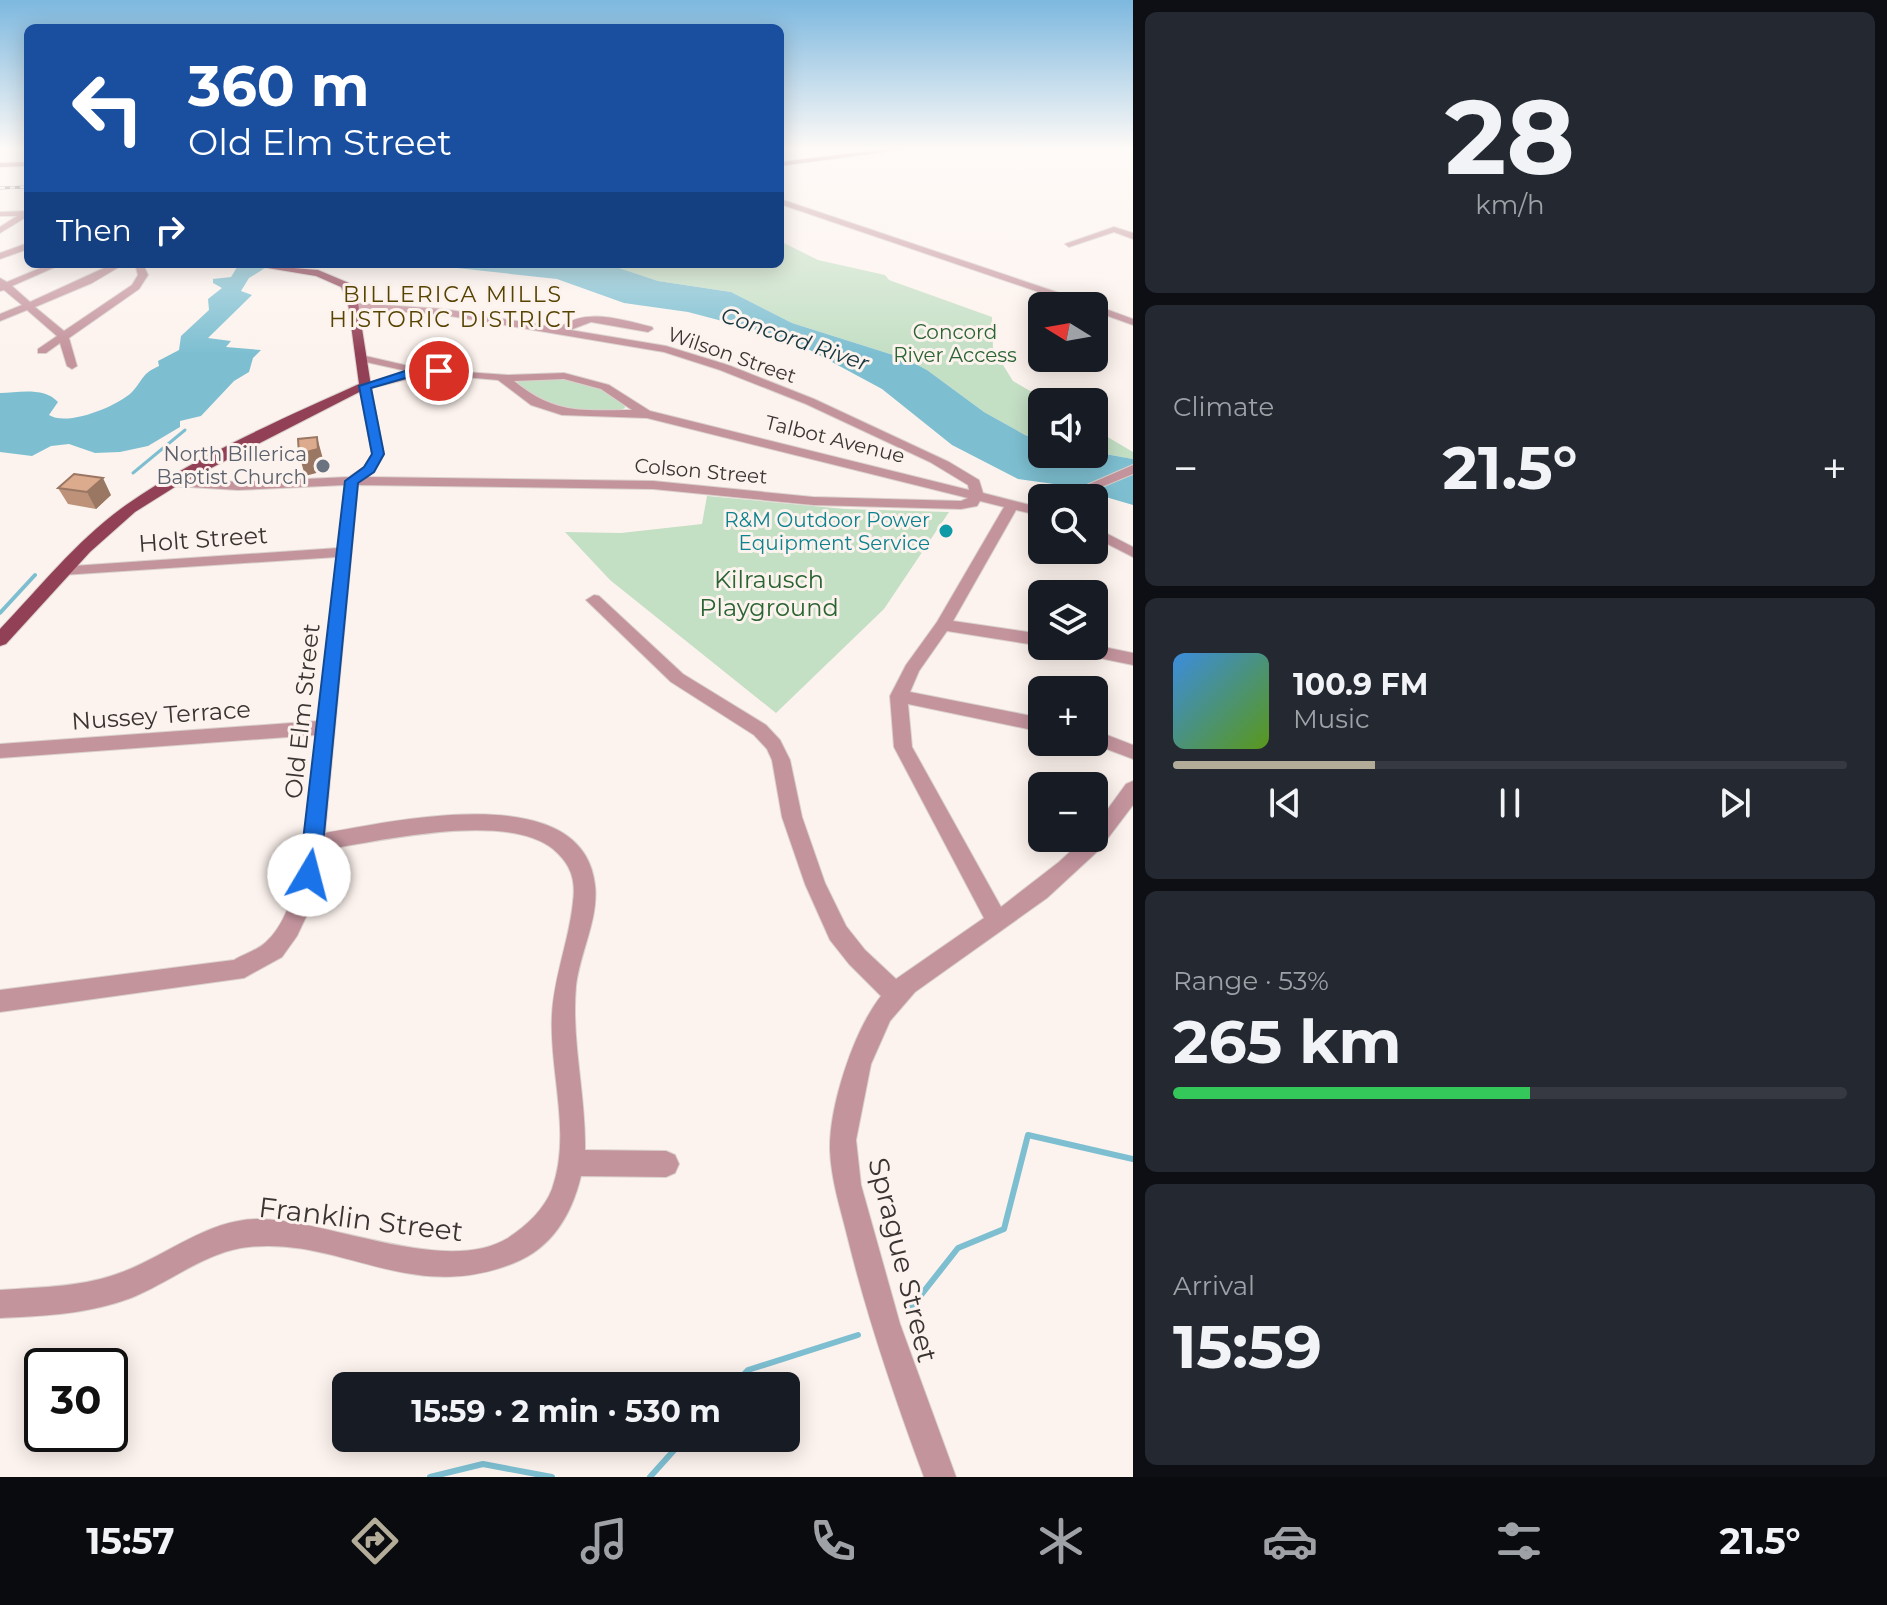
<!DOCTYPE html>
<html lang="en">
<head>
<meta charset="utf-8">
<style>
  :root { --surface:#171b24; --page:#242831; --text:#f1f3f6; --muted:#9ea1a6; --line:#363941; --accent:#b3ac98 }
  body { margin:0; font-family:Montserrat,sans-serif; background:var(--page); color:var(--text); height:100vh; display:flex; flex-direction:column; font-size:30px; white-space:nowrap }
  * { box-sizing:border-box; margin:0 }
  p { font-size:26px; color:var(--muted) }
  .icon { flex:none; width:44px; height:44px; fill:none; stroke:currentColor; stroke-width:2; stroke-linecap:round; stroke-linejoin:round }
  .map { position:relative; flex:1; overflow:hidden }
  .panel { display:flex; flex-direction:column; gap:12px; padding:12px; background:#0d0f14; width:754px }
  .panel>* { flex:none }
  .guide { position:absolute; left:24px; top:24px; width:760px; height:244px; border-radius:12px; box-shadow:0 4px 20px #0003; background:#1a4fa0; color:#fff; overflow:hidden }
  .needle { width:52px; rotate:281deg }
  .fabs { position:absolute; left:1028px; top:292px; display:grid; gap:16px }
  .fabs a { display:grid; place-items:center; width:80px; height:80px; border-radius:12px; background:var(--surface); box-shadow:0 4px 20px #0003; font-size:40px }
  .speed { position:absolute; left:24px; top:1348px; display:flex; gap:16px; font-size:40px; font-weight:700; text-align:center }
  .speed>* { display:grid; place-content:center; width:104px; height:104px; border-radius:50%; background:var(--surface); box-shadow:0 4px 20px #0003; line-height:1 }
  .speed .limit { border:4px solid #111; border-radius:12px; background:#fff; color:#111 }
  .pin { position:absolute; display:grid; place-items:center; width:68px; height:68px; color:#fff; margin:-34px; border:4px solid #fff; border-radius:50%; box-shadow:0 2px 8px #0007 }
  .me { position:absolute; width:88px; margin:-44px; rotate:8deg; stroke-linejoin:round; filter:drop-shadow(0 0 6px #0008) }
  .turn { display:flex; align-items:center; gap:28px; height:168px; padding:0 32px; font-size:36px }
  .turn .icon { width:104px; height:104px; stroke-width:2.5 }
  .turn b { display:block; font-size:56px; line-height:68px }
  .then { display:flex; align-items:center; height:76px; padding:0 32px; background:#0003; gap:16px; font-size:30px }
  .big { font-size:60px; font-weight:700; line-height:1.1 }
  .panel .widget { flex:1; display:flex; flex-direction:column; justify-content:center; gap:12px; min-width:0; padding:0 28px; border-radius:12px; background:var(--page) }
  .panel .dial { align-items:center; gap:0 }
  .dial b { font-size:104px; line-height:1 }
  .song { display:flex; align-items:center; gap:24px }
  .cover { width:96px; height:96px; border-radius:12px; background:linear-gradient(135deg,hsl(210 70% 55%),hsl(90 70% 35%)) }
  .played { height:8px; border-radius:4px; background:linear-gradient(90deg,var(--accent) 30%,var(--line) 30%) }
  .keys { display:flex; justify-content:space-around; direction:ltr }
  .heat { display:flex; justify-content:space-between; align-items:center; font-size:44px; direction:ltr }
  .charge { height:12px; border-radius:6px; background:linear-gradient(90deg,#34c759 53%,var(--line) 0) }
  .trip { position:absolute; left:332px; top:1372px; width:468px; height:80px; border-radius:12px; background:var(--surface); box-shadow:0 4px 20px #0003; font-weight:700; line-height:80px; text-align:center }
  .dock { display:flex; height:128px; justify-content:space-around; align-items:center; background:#090b0e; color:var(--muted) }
  .dock .icon { width:56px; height:56px }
  .dock .current { color:var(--accent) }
  .dock b { font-size:36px; color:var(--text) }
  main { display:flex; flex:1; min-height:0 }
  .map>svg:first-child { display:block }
  .green { fill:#c3dfc4 }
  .water { fill:#7dbfd1 }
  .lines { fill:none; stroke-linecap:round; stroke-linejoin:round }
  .stream-far2 { stroke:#7dbfd1; stroke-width:3 }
  .stream-far1 { stroke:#7dbfd1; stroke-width:4 }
  .stream { stroke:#7dbfd1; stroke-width:6 }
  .minor-casing { stroke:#dad1cc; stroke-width:2 }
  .major-casing { stroke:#dad1cc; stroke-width:2 }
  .minor { fill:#c4949d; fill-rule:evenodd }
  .major { fill:#924056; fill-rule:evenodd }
  .rail-casing { stroke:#645e5c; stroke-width:3 }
  .rail { stroke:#fdf3ee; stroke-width:2; stroke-dasharray:5; stroke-linecap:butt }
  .wall { fill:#bd9279 }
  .shaded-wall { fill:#9a7763 }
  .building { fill:#dcaa8d; stroke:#9a7763; stroke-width:2 }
  .route { fill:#1a73e8; stroke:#114b97; stroke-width:2 }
  .worship-dot { fill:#6b7280; stroke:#fdf3ee; stroke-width:3 }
  .culture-dot { fill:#0f9aa8; stroke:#fdf3ee; stroke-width:3 }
  .labels { text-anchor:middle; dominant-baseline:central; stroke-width:6; stroke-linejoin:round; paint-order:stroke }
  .far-park-label { font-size:20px; fill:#296432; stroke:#fdf3ee }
  .far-street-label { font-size:20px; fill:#3a3533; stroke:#fdf3ee }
  .far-worship-label { font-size:20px; fill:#5b616d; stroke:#fdf3ee; text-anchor:end }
  .far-culture-label { font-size:20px; fill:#0d838f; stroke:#fdf3ee; text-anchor:end }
  .far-neighbourhood-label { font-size:22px; letter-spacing:2px; fill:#564300; stroke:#fdf3ee }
  .far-water-label { font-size:22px; font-style:italic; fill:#16373f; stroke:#fdf3ee }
  .street-label { font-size:24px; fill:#3a3533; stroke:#fdf3ee }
  .park-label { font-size:24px; fill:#296432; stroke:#fdf3ee }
  .near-street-label { font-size:28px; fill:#3a3533; stroke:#fdf3ee }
</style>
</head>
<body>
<main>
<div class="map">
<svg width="1133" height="1477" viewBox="0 0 1133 1477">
  <rect width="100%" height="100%" fill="#fdf3ee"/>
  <path class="green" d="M780,241L818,260L885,275L889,280L992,317L993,349L1013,381L1049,402H1042V440L1025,435L984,412L927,370L906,359L792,323L731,292L658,281L607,264H780Z
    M552,376L587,381L624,402L625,408L611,414L546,407L515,385L520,380Z
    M1094,429L1133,452V459L1094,452Z
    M707,496L845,509L949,512L884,609L776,713L610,580L565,532L621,533L702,524Z"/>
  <path class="water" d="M239,264L270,265L249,278L241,291L252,295L208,338L231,341L226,347L261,350L253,358L249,372L234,381L201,416L180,421V427L148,446L120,452L95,453L69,444L51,446L32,456L0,452V393C19,392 45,387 58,402L49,415C67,427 118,406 132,392C144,379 141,374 159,366L158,361L179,350L181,336L209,310L208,299L222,288L213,283V279L231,277Z
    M420,264H607L658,281L731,292L792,323L906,359L927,370L984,412L1025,435L1042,440V454L1094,452L1133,459V505L1068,486L1018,479L952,445L882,389L806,348L768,333L688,312L624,303L557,279Z"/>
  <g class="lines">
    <path class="stream-far2" d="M133,473L185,430"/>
    <path class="stream-far1" d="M0,613L35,575"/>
    <path class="stream" d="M910,1309L958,1248L1004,1229L1028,1135L1133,1159
      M733,1386L748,1370L858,1335
      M430,1477L483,1464L552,1477
      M650,1477L685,1438"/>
    <g class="minor-casing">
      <path id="minor" d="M780,199L1092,304L1133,319V325L1094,311V306H1080L780,204Z
        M28,211V216L0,233V227L17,216H0V212Z
        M1114,227L1133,233V239L1114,232L1069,247L1065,244Z
        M28,243V249L0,259V253Z
        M50,264H62L12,286L30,302L113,264H124L92,283L35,307L64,331L132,285L138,275L135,264H143L148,275L139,289L69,338L77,366L72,369L67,366L60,343L46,353H38V349L57,336L27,310L0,321V314L22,305L4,290L0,291V278L7,282Z
        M353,303L444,309L559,328C586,307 622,320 652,327L653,329L648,332L591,322L570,330L666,346L728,365L814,399L949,462L979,480L983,493L1042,508V516L1016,510L953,621L1042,634V646L947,631L919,671L910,692L1042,718V732L908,704L912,747L1001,907L1059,862L1085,838H1094V828L1126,784L1133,781V805L1099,850L1047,898L915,992L890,1021L871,1064L856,1140L861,1185L900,1324L956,1477H924C895,1399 868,1320 848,1239C841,1210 831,1180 830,1150C829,1106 854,1030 881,996L849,964L830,940L805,884L782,817L772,760L767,749L754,735L671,682L586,600L594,595L599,596L683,674L766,725L780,740L790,760L802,817L825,883L846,926L865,950L896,979L984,918L894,747L890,696L906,665L937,622L1004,507L980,501L977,506L961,509L813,505L653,489L358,485L325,833C392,822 583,777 595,885C599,919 580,952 576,986C571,1041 586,1095 585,1150L666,1151L675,1155L679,1164L675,1173L666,1177L581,1176C572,1214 552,1248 514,1263C408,1306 338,1233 241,1248C202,1255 168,1283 131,1298C89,1314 44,1316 0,1318V1290C42,1287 86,1287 125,1271C169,1254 209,1219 259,1219C330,1220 446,1276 508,1238C526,1226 544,1210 552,1189C572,1133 549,1072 552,1015C554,976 569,941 573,902C576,880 571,864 553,849C506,811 380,841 323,850L313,902L297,936L282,957L244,978L0,1012V990L234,960C244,954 258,950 266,942C307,907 310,787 316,735L0,758V744L318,721L337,557L63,575L56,570L58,567L338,548L345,485L238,490L173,486L166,482L173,478L238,482L349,477L364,467L372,454L359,386L411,372L357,360L356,358L361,355L422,369L508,375L564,373L609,385L650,411L969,490L968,485L930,462L806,404L720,370L664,352L444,315L350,308L348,306ZM429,374L498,380L531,405L562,415L647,418L968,498L961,501L813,497L653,481L366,477L374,472L384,454L371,388ZM564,379L601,389L632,410C581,410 556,415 514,381Z
        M1133,465V474L1075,498H1057Z
        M1094,527L1133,547V557L1094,537Z
        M1094,645L1133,653V665L1070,652L1062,646Z
        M1094,730L1133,745V759L1088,742H1094Z"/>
    </g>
    <g class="major-casing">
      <path id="major" d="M895,148H915L780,166V162Z
        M28,162V166L0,167V163Z
        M244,264L318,270L349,283L358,303L371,386L178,485L135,512L90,552L6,644L0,646V629C40,587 78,539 126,505C192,458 284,418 359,384L348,303L341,287L316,276Z"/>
    </g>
    <use href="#minor" class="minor"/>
    <use href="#major" class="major"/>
    <g class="rail-casing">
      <path id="rail" d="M0,188L28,187"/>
    </g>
    <use href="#rail" class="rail"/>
  </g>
  <path class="wall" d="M58,488L111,495L96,509L68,504Z"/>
  <path class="shaded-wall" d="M317,437L323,459L324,471L305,476L299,454Z
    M103,478L111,495L96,509L87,492Z"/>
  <path class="building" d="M317,437L318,449L299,454L298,439Z
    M74,474L103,478L87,492L58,488Z"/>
  <linearGradient id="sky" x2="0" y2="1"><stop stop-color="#7db8df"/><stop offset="0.42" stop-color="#fefaf7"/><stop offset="1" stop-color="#fefaf7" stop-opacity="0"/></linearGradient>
  <rect width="1133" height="354" fill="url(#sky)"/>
  <path class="route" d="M439,367L443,368V373L409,377L371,388L384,454L374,472L358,483L320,875L317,881L309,884L302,881L299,875L345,481L364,467L372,454L359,386L408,370Z"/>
  <circle class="worship-dot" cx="323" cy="466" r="8"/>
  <circle class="culture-dot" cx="946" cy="531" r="8"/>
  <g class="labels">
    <g class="far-park-label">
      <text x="955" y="332">Concord<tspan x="955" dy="23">River Access</tspan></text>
    </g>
    <g class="far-street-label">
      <text transform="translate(732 355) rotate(19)">Wilson Street</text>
      <text transform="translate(835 439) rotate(14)">Talbot Avenue</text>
      <text transform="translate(701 471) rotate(5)">Colson Street</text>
    </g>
    <g class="far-worship-label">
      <text x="307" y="454">North Billerica<tspan x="307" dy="23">Baptist Church</tspan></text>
    </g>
    <g class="far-culture-label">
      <text x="930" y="520">R&amp;M Outdoor Power<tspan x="930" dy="23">Equipment Service</tspan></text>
    </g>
    <g class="far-neighbourhood-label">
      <text x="453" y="294">BILLERICA MILLS<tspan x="453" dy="25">HISTORIC DISTRICT</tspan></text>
    </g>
    <g class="far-water-label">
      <text transform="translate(795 339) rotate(19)">Concord River</text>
    </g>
    <g class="street-label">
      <text transform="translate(203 539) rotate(-4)">Holt Street</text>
      <text transform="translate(302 711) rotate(-84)">Old Elm Street</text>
      <text transform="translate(161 715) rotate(-4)">Nussey Terrace</text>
    </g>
    <g class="park-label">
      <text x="769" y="579">Kilrausch<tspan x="769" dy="28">Playground</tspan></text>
    </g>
    <g class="near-street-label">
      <text transform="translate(361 1219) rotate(7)">Franklin Street</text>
      <text transform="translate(903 1260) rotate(76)">Sprague Street</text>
    </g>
  </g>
</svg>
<div class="fabs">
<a><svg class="needle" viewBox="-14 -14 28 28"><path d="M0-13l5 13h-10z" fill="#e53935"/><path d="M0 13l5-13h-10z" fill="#9ea1a6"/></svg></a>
<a><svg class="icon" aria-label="sound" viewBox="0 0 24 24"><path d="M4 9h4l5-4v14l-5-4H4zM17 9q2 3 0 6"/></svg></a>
<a><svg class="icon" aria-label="search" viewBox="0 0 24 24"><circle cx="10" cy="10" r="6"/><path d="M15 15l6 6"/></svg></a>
<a><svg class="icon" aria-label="layers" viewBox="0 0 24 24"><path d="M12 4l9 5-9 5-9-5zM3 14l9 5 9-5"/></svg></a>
<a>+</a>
<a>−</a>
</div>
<div class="speed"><div class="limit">30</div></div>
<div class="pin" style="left:439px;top:371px;background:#d93025"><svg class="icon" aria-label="arrive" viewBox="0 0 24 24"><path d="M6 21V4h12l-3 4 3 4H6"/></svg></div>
<svg class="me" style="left:309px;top:875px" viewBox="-20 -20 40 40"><circle r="19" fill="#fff"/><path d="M0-13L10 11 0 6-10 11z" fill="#1a73e8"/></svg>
<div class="trip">15:59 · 2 min · 530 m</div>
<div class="guide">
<div class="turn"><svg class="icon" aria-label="left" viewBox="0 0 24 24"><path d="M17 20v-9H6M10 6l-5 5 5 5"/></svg><div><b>360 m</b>Old Elm Street</div></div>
<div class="then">Then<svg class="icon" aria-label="right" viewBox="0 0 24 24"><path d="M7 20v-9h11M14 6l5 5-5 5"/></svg></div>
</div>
</div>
<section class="panel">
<div class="widget dial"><b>28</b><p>km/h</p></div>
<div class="widget"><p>Climate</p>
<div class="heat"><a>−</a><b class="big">21.5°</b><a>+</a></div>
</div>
<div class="widget">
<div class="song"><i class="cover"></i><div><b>100.9 FM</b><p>Music</p></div></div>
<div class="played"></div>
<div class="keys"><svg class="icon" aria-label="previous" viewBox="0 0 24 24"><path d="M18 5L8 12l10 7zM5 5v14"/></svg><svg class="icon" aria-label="pause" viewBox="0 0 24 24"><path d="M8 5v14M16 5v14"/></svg><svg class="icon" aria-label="next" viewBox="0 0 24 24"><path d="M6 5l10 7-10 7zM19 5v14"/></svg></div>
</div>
<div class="widget"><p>Range · 53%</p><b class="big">265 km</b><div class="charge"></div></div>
<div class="widget"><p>Arrival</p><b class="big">15:59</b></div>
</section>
</main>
<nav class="dock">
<b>15:57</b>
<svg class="icon current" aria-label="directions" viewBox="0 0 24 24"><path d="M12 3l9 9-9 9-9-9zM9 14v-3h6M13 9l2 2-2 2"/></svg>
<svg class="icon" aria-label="music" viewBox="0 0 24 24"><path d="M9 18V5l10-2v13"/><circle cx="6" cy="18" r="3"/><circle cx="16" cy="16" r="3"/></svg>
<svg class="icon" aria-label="phone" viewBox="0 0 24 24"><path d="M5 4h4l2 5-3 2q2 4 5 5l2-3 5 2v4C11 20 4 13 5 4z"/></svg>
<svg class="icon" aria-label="climate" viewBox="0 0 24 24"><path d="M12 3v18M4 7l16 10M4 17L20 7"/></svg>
<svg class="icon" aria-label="car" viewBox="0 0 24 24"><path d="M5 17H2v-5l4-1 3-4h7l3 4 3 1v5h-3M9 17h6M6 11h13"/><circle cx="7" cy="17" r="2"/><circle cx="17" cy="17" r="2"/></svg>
<svg class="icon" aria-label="filters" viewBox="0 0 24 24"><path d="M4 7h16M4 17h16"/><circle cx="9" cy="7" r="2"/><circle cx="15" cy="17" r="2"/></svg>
<b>21.5°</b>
</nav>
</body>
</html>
